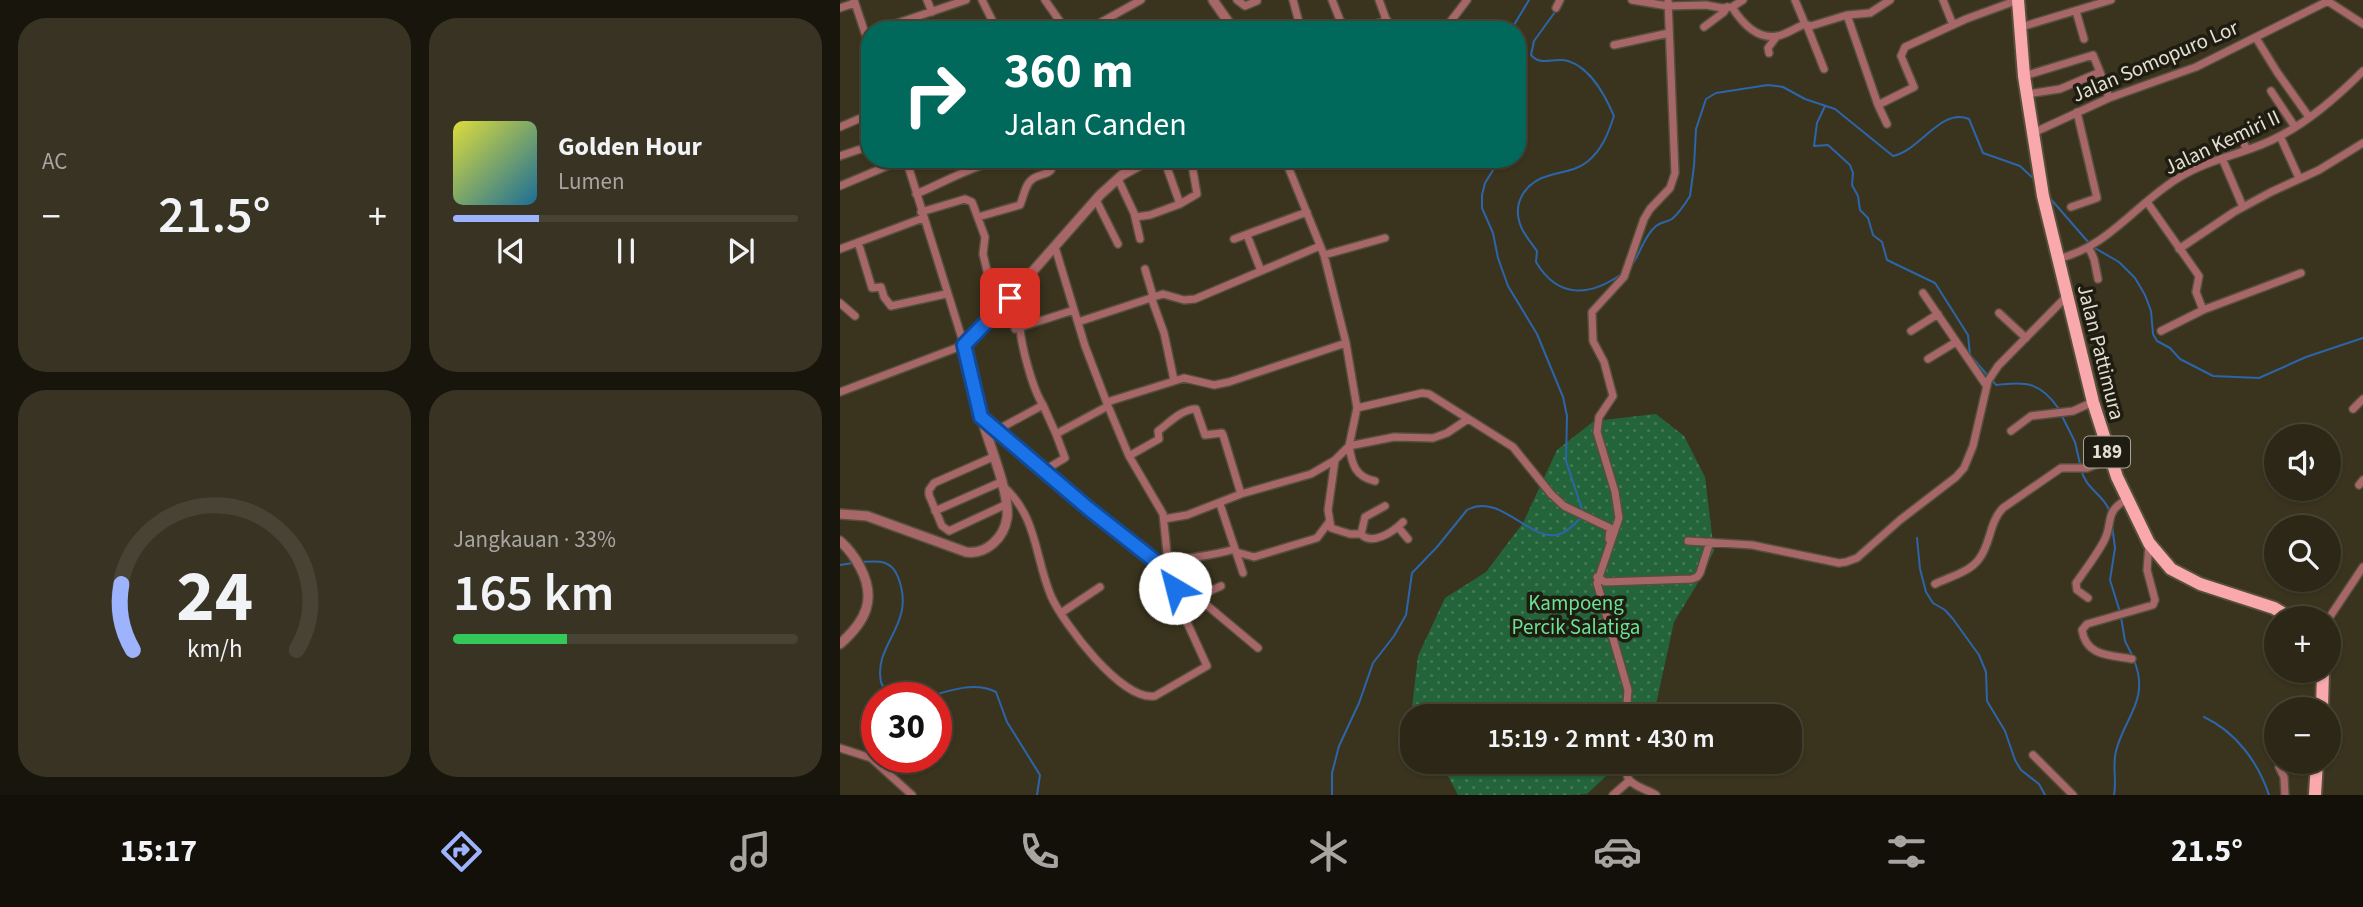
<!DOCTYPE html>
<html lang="id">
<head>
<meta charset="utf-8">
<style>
  :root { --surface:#2c2716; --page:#383323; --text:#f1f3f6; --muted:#a6a5a1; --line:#484435; --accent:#9eb3fd }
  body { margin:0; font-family:"Source Sans 3",sans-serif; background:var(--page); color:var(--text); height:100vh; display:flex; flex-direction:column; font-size:26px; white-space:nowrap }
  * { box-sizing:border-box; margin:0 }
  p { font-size:23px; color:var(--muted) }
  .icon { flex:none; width:38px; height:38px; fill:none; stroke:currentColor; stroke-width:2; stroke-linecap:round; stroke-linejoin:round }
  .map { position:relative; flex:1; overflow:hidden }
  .panel { display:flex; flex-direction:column; gap:18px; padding:18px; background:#18150c; width:840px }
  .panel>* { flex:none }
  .banner { position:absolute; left:21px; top:21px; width:665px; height:147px; border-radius:28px; box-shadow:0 2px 5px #0004,0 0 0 2px var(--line); background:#00695c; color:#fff; overflow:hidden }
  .fabs { position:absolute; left:1424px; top:424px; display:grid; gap:14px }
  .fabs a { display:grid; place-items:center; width:77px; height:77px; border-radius:50%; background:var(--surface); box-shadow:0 2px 5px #0004,0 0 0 2px var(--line); font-size:35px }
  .speed { position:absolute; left:21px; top:682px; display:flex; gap:14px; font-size:35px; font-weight:700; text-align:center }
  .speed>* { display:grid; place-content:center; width:91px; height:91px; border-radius:50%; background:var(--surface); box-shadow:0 2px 5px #0004,0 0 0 2px var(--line); line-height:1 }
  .speed .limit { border:10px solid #d22; background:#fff; color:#111 }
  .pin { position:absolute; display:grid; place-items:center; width:60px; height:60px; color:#fff; margin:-30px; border-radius:14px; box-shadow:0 4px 10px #0006 }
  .me { position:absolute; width:77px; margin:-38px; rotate:323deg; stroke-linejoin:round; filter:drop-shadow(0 0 5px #0008) }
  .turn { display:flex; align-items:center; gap:24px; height:147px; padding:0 28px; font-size:32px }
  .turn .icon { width:91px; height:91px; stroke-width:2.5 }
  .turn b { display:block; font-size:49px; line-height:60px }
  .big { font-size:52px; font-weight:600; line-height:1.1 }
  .panel .widget { flex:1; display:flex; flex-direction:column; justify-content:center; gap:10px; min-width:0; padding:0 24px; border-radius:28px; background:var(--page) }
  .panel .dial { align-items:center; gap:0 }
  .dial svg { height:182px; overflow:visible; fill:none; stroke:var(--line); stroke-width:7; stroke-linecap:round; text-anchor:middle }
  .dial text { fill:var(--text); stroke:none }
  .song { display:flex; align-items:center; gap:21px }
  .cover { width:84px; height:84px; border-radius:10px; background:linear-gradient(135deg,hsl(60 70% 55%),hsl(200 70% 35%)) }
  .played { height:7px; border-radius:4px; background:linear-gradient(90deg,var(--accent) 25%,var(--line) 25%) }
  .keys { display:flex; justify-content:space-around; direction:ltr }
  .heat { display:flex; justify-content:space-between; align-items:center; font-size:38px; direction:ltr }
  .charge { height:10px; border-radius:5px; background:linear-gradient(90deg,#34c759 33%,var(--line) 0) }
  .panel .tiles { flex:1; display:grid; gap:18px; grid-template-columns:repeat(2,1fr) }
  .trip { position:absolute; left:560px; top:704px; width:402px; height:70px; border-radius:28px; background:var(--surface); box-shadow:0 2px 5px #0004,0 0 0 2px var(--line); font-weight:600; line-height:70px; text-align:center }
  .dock { display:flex; height:112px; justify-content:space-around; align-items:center; background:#121009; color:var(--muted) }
  .dock .icon { width:49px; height:49px }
  .dock .selected { color:var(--accent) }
  .dock b { font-size:32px; color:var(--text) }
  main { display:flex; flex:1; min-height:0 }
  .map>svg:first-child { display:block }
  .park { fill:url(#park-dots) }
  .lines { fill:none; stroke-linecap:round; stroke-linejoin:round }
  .stream { stroke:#2c65aa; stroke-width:2 }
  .minor-casing { stroke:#554f3b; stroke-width:10 }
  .tertiary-casing { stroke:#554f3b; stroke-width:12 }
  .primary-casing { stroke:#554f3b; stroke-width:16 }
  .minor { stroke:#a76769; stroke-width:7 }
  .tertiary { stroke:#a76769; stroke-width:9 }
  .primary { stroke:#f9a9ac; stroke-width:12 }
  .route-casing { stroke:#114b97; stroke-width:18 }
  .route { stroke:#1a73e8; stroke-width:12 }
  .labels { text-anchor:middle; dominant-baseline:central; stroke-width:7; stroke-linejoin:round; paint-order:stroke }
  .shield { fill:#1f1c12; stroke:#a8a498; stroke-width:2 }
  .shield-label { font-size:19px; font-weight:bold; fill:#e3dfd2 }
  .street-label { font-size:21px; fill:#e3dfd2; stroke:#1f1c12 }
  .park-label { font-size:21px; fill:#6be292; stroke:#1f1c12 }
</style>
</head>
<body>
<main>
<section class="panel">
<div class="tiles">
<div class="widget"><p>AC</p>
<div class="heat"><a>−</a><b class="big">21.5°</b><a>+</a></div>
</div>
<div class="widget">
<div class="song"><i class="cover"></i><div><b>Golden Hour</b><p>Lumen</p></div></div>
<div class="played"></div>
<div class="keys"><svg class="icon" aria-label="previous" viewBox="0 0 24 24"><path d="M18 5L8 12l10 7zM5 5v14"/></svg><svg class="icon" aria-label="pause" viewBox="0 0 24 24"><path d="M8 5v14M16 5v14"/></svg><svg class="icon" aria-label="next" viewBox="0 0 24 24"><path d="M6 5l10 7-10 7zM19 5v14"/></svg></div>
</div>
<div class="widget dial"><svg viewBox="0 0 100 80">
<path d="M14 69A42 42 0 1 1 86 69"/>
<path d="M14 69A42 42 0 0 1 9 40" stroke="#9eb3fd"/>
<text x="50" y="56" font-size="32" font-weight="700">24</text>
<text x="50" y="72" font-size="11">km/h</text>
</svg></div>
<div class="widget"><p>Jangkauan · 33%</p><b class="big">165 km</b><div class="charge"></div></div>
</div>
</section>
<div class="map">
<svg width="1523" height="795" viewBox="0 0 1523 795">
  <defs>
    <pattern id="park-dots" width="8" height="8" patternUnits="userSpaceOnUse" patternTransform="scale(1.75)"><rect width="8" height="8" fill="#23643a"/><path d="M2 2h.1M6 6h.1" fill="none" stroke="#437a56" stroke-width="1.8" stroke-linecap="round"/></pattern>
  </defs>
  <rect width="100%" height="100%" fill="#3a341e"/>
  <path class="park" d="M816,414L844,436L865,477L874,551L856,586L834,622L815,709L811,716H576L572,707L578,656L605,598L646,572L683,523L717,450L754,421Z
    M600,761H782L747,794L731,795H618Z"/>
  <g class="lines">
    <path class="stream" d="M715,12L694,41L691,55C701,67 714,57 728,61C751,68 765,95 774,116C768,134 762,150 747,162C735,171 724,171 711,175C686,181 670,203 682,229C686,237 692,244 697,251L696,262C718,299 750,297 783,273
      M671,30L689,0
      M985,106L977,123L974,146L988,145L1010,165L1013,173L1012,185L1018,196L1020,210L1028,218L1033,235L1042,242L1047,260L1095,283L1128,335L1130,355L1149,377
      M660,159L645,183L642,195V208L653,233L658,258L668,286L697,334L723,397L727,416L726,461L743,512
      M1209,197L1249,243
      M1253,247L1279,262L1295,278L1305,295L1311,311L1313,334L1317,341L1330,348L1340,359L1373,376L1419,378L1466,357L1523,338
      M792,265C801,252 804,236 816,226C821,222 827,222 832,219C839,213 845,204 850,196L854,166L856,129L866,99L876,93L928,85L943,87L965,99L995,109L1053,156C1080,151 1101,107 1129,119L1143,153L1180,166L1194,179
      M1153,381L1156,385C1186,381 1200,382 1219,409
      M1221,414L1235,442L1240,464
      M1241,469C1245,489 1265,495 1270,513
      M1272,525L1275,548L1270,580L1280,612
      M1077,538L1080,569L1086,592L1093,603L1105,610L1113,619L1139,655L1146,672L1147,701L1165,731L1175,760L1181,770L1199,784L1205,795
      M22,562C38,561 51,559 58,577C77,625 33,643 41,682C42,688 51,694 55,698
      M0,565L13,563
      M1281,617L1285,641L1292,655
      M85,698C107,691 134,681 156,692L167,722L200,775L197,795
      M1364,717C1396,732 1418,762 1429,795
      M492,795V773L499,746L519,703L533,663L554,636L566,615L572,573L597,547L627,510C660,491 691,544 720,534C729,531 735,523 742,517
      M1274,795C1277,780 1272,766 1276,751C1285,716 1310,700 1294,660"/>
    <g class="minor-casing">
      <path id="minor" d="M14,0L30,48
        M87,0L92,12
        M142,0L157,30
        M205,0L226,30
        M397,0L405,6L417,1
        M453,0L461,30
        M492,0L504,30
        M539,0L550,30
        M792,0L828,6L866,5L882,8L892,7L903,0
        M955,0L965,24L971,26L1007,15L1030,13L1050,0
        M1103,0L1113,25
        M1486,0L1523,24
        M892,7C902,23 917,40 938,36C947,34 957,27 965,24
        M0,8L15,3
        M716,8L720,0
        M1236,11L1244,39
        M1007,15L1038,105L1074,87L1061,56L1065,47L1126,19L1178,0
        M967,26L984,69
        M864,27L884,12L887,7
        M1181,27L1271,0
        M37,30L126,0
        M247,30L301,0
        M520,30L547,20
        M604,30L627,0
        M1416,38L1437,72L1469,117
        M774,45L829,33
        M929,53L928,48L937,36
        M1260,72L1269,98
        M1184,76L1253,55L1260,72L1220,89L1187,94
        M1431,91L1455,127
        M1038,105L1047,124
        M0,127L30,114
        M1193,133L1269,98L1356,67L1488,1
        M1399,133L1407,150
        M1440,136L1459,178
        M0,156L30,146
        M1382,158L1403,207
        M324,159L340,204
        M278,179L294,213L300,239
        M0,186L64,159
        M76,194C98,185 117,174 140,166V160L145,159
        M256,200L278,244
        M1307,202L1359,276L1356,292L1363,310
        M1231,207L1257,198L1237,112
        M81,212L125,199L132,202L145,237L143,254L148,275L152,282L170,298
        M138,217L180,205C184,196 185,183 194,178C201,174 206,175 211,170L205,159
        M296,217L310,215L340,204L357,194L351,159
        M407,235L421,271
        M394,239L467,212
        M18,242L32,288L41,287L44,297L51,306L106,294
        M1249,248L1254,259L1258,279
        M0,249L83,218
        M1339,249L1394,212L1431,192L1479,170L1523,143
        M484,255L545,238
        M1217,259C1269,247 1296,203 1340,177C1369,159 1404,154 1434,139C1466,124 1498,96 1523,71
        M305,269L313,296
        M1083,293L1146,385
        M311,297L324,333L334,380
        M0,303L15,316
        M1159,313L1186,338
        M238,322L323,294L344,300L355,299L480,246
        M180,327C181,346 193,390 203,405
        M175,329L234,310
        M1071,331L1098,314
        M1321,331L1363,310L1461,273
        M1088,359L1116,342
        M0,392L124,345L66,159
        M267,402L344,378L374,385L389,382L506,343
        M517,408L582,393L589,394L673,447L711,494L724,506L770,528L769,539
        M1513,409L1523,399
        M142,417L418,648
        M157,430L203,405L216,434L268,406
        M1171,431L1191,416L1233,411L1253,402
        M289,456L319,439L318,431C329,423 342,409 356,409L365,435L382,433L383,435L401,494
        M153,457L94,483L89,490V495L102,526L109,531L167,504
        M495,460L488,510L491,528L510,534H521C532,546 553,532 563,522
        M203,471L225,458L216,434
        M535,481C515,477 512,464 509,446L554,437L593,438L607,433L628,419
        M162,485C198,517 194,555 211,596C223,623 282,702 315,696L367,666L345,618L329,572L323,514L289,456L268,406L245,346L215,247
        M1519,485L1523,480
        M380,504L403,573
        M95,511L161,482
        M324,519L347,515L401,494L471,474L495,460L509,446L517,408L506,343L484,255L445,159
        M558,527L568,539
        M521,534L525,517L545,506
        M848,541L912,545L999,563L1006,562L1017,558L1060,520L1116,477L1124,468L1133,446L1148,381L1158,366L1227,296
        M396,552L414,557L477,538L489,522
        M328,562C350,557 373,556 395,549
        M757,577L765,582L852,579L857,577L860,573L870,542
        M1095,584C1109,577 1130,572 1139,559C1151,544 1149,522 1163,508L1221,468H1247L1270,459
        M357,597L381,586
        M1248,598L1237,590L1236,583C1245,570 1256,556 1264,541C1274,522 1263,513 1287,499
        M221,613L260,587
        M1489,618L1523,567
        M1292,659C1269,655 1246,656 1242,630L1247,624L1313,605L1315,600L1307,570L1309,543
        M786,716L788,690L757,583L779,518L775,492L757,432L759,417L773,396L764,362L753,341L752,312L784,277L804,219L810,209L830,188L835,173L828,0
        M0,748L31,758L72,795
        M1193,755L1233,795
        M788,761C780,785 801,786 816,795
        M1439,767L1444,777L1445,795
        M773,795L789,781"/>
    </g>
    <g class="tertiary-casing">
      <path id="tertiary" d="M373,0L394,30
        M0,514L27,516L126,552C146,555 164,538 167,518C170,493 149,445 142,419C135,395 130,370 124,345L148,322L260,195L282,175L311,159
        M0,541C9,549 15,557 20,567C37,599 26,621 0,644"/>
    </g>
    <g class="primary-casing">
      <path id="primary" d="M1178,0L1184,76L1203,196L1253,402L1277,477L1309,543L1331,569L1360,584L1434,608L1451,618
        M1482,709L1483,670
        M1475,795L1477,761"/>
    </g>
    <use href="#minor" class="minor"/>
    <use href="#tertiary" class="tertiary"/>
    <use href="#primary" class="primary"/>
  </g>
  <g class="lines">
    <g class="route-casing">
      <path id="route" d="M170,298L124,345L141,417L249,509L329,572L335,588"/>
    </g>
    <use href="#route" class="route"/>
  </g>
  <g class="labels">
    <rect class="shield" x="1244" y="436.5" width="46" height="31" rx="5"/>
    <g class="shield-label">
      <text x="1267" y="452">189</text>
    </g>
    <g class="street-label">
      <text transform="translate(1315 61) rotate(-23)">Jalan Somopuro Lor</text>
      <text transform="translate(1382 142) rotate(-25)">Jalan Kemiri II</text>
      <text transform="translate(1261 352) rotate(76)">Jalan Pattimura</text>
    </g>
    <g class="park-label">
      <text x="736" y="603">Kampoeng<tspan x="736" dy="24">Percik Salatiga</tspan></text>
    </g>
  </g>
</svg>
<div class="fabs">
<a><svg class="icon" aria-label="sound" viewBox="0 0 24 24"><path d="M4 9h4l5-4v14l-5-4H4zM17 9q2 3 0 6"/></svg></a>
<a><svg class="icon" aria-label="search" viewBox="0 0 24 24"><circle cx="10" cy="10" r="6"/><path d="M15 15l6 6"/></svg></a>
<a>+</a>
<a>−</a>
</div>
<div class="speed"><div class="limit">30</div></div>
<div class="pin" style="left:170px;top:298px;background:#d93025"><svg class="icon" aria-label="arrive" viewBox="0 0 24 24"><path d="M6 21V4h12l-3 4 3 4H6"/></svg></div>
<svg class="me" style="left:335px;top:588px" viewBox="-20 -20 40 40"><circle r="19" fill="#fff"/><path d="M0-13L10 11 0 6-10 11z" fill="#1a73e8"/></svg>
<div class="trip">15:19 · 2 mnt · 430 m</div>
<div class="banner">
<div class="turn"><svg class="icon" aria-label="right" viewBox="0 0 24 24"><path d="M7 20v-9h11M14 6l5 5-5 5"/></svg><div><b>360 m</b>Jalan Canden</div></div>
</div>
</div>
</main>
<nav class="dock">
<b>15:17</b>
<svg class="icon selected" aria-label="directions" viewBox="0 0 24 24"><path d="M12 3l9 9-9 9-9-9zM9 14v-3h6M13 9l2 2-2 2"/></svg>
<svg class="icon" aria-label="music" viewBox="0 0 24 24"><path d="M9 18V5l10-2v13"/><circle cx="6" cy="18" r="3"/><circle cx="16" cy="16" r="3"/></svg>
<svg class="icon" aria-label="phone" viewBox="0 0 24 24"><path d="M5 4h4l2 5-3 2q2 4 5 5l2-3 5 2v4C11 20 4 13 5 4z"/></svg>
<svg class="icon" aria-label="climate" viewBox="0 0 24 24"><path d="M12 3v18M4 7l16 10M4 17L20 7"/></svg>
<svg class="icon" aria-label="car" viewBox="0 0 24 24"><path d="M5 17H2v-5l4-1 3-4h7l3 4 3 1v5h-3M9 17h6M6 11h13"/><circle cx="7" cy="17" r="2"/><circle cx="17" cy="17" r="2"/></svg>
<svg class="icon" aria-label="filters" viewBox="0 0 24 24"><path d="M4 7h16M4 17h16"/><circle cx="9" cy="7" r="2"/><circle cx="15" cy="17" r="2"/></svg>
<b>21.5°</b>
</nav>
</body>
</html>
